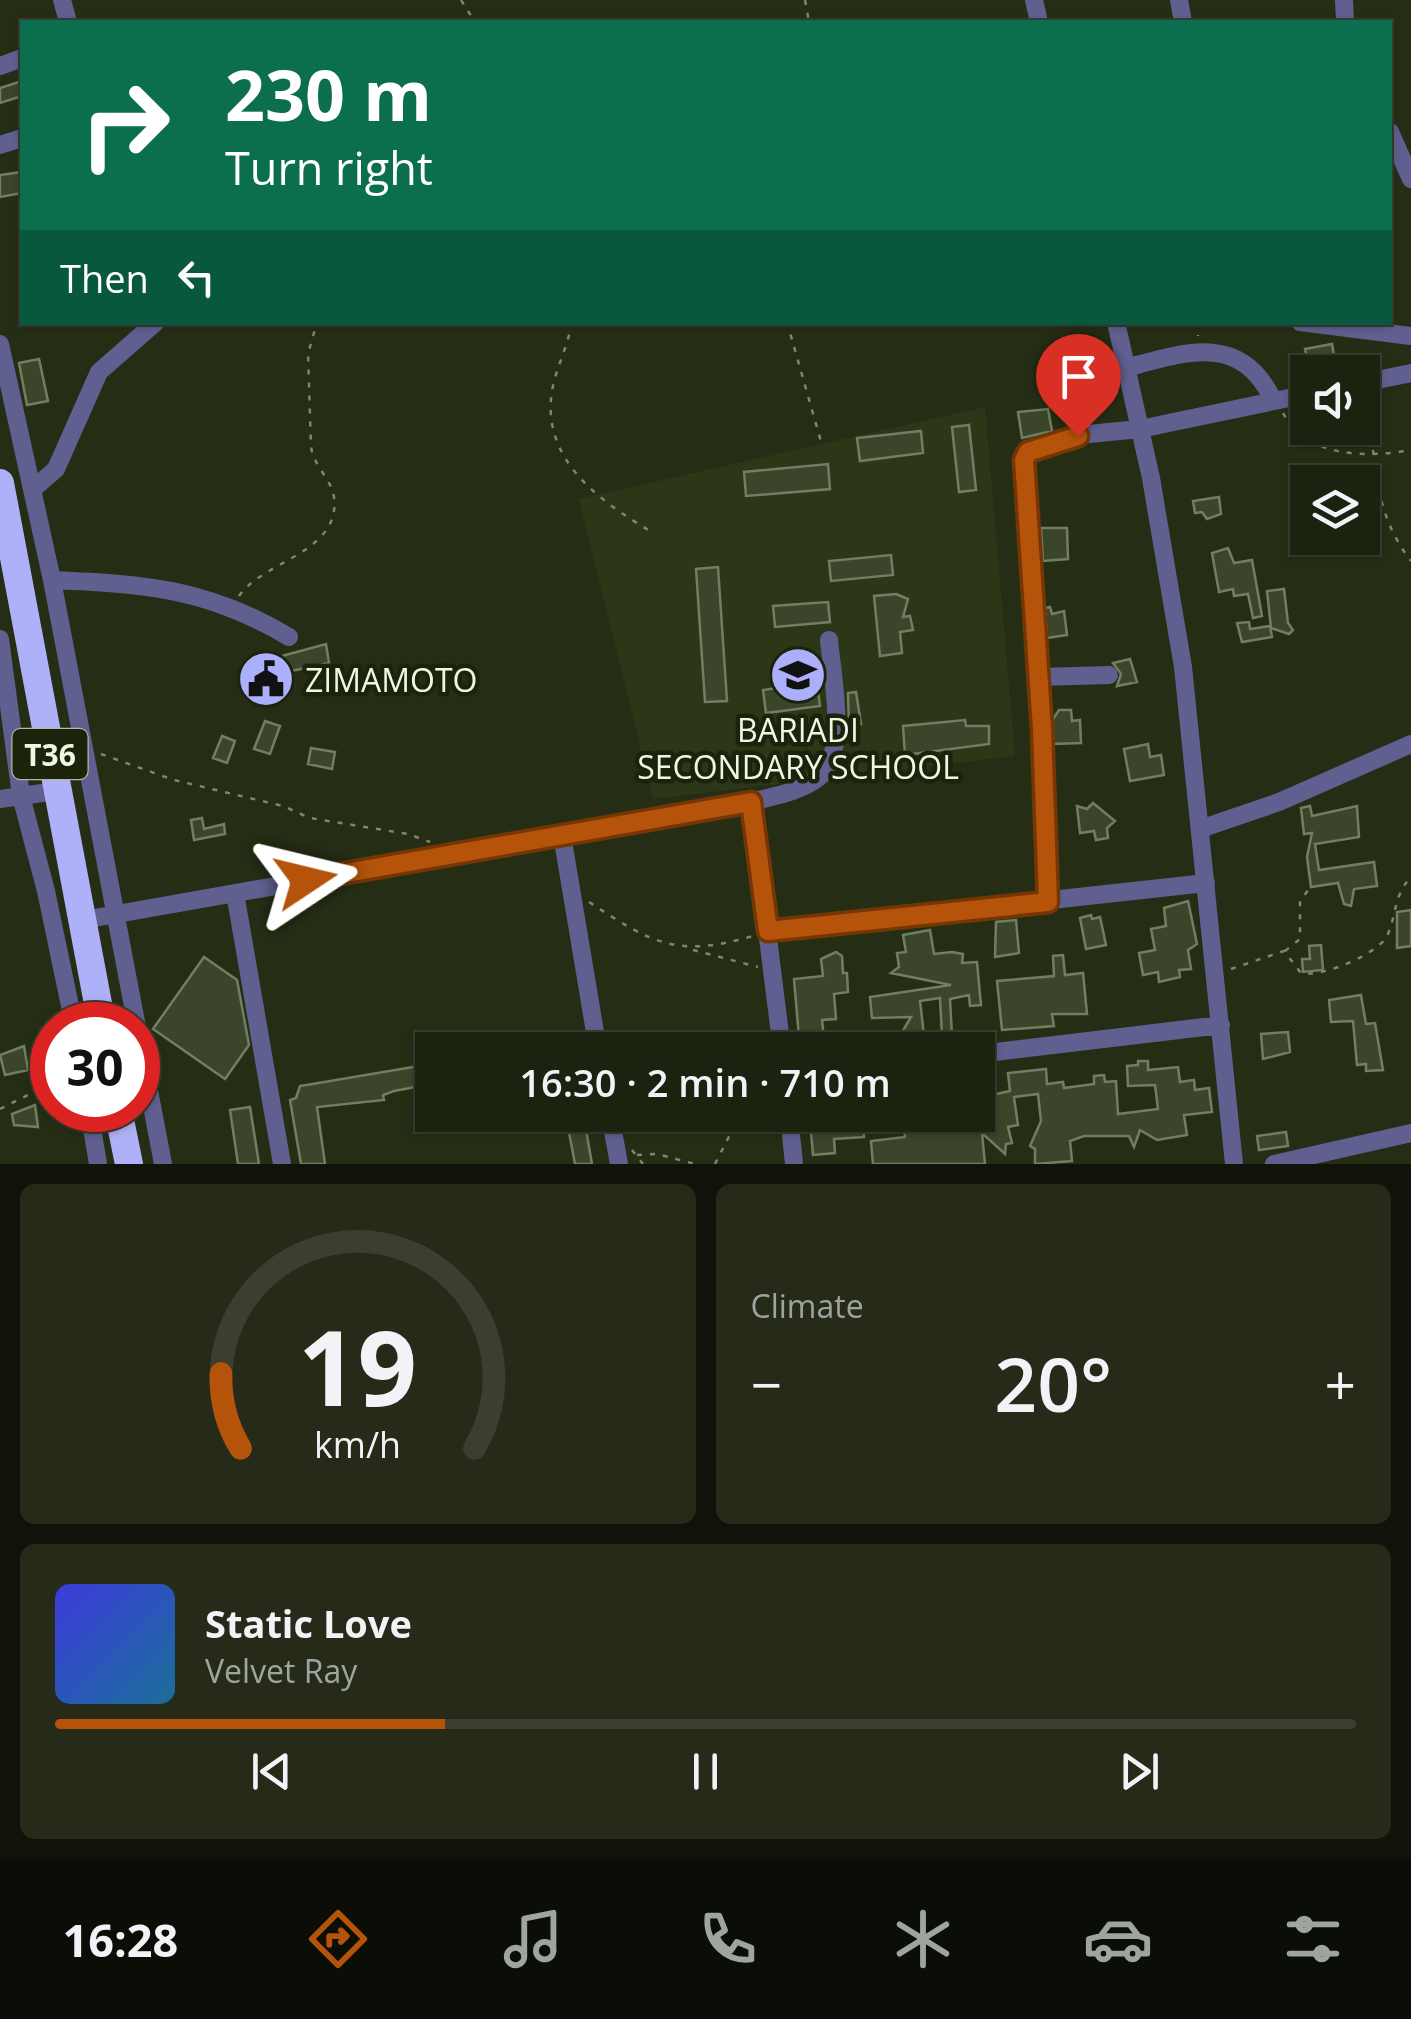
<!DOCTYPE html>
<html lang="en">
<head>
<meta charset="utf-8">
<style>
  :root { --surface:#1c2210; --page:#252a19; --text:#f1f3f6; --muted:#a0a49f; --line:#3a3f30; --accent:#b45309 }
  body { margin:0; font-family:"Open Sans",sans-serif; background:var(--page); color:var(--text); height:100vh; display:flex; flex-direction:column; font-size:38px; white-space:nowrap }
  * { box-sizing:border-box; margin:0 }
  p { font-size:32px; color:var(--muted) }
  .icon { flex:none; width:55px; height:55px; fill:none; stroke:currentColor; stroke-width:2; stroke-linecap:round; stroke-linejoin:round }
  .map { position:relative; height:1164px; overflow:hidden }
  .side { display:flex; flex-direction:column; gap:20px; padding:20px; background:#0f1309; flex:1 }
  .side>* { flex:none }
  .guide { position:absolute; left:20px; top:20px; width:1372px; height:305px; border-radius:0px; box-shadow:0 2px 8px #0004,0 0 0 2px var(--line); background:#0b6e4f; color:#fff; overflow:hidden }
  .buttons { position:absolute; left:1290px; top:355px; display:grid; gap:20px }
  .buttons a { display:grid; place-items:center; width:90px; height:90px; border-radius:0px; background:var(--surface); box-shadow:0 2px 8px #0004,0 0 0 2px var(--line); font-size:50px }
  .speed { position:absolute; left:30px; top:1002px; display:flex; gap:20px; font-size:50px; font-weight:700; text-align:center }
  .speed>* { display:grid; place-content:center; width:130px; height:130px; border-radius:50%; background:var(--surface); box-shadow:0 2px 8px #0004,0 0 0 2px var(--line); line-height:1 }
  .speed .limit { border:15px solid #d22; background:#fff; color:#111 }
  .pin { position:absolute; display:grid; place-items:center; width:85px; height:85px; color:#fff; margin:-102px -42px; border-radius:50% 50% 50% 0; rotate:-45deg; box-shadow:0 0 10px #0007 }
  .pin .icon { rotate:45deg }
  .me { position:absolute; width:110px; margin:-55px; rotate:80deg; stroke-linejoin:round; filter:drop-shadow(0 0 8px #0008) }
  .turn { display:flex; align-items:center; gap:35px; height:210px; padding:0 40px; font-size:45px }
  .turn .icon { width:130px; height:130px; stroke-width:2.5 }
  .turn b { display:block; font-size:70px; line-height:85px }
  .then { display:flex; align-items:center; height:95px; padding:0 40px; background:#0003; gap:20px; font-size:38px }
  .big { font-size:75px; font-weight:600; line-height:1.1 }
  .side .tile { flex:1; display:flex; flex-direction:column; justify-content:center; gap:15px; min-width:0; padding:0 35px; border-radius:15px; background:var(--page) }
  .side .dial { align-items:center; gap:0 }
  .dial svg { height:260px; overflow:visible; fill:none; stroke:var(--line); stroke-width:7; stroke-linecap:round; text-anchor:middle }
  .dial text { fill:var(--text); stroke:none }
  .song { display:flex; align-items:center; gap:30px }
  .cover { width:120px; height:120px; border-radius:15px; background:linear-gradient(135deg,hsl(240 70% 55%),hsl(200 70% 35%)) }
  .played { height:10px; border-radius:5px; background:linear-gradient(90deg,var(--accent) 30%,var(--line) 30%) }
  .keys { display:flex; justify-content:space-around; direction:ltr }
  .heat { display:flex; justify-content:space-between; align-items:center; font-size:55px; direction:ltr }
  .side .tiles { flex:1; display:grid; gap:20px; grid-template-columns:1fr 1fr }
  .tile:last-child { grid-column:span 2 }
  .trip { position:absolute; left:415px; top:1032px; width:580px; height:100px; border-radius:0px; background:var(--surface); box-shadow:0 2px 8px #0004,0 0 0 2px var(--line); font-weight:600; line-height:100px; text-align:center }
  .tab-bar { display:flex; height:160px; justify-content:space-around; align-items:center; background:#0b0e06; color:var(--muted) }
  .tab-bar .icon { width:70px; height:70px }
  .tab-bar .selected { color:var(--accent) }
  .tab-bar b { font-size:45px; color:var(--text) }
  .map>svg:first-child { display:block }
  .built { fill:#2b3717 }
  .building { fill:#3a452a; stroke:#727e61; stroke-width:2.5 }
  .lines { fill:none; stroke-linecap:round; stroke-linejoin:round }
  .path { stroke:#7e8671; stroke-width:2.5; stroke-dasharray:5 8; stroke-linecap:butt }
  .minor { stroke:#5f6090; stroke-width:18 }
  .highway { stroke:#aeb1f7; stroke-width:28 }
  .route-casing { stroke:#753606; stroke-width:25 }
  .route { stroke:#b45309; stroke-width:18 }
  .labels { text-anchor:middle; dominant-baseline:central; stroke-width:9; stroke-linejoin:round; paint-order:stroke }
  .shield { fill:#1b240b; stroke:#afb7a4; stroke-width:2.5 }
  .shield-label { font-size:30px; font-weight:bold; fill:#eff6e6 }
  .poi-label { font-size:32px; fill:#eff6e6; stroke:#1b240b; text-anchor:start }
</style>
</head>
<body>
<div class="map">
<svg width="1411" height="1164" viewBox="0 0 1411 1164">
  <rect width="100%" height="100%" fill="#252e15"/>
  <path class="built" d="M985,407L1015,756L653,799L579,499Z"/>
  <path class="building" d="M22,81V96L0,103V88Z
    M22,172V193L0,197V175Z
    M1332,344L1337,372H1310L1305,349Z
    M39,359L48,401L27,405L19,363Z
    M1048,409L1052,431L1022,438L1018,412Z
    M969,425L976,490L959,492L952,427Z
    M921,431L923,453L860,461L857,438Z
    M828,464L830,489L746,496L744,472Z
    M1219,497L1221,514L1207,519L1202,512L1195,513L1193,501Z
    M1041,528H1067L1068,559L1043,561Z
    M1228,548L1234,563L1252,560L1262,616L1253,618L1248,594L1234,596L1233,589L1219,592L1212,553Z
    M891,555L893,575L831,581L829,561Z
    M718,567L727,701L705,702L696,569Z
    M1284,589L1288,623L1293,630L1289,634L1271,628L1267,591Z
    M896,594L908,599L903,617L910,616L913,630L900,632L902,653L880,656L874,596Z
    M828,602L830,622L775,627L773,606Z
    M1050,607L1052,614L1064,611L1067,635L1047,638L1045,608Z
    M1249,622L1250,629L1270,626L1272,637L1242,642L1237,623Z
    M326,644L329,663L291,671L293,684L260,690L256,663Z
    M1130,659L1137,682L1117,686L1121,674L1113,663Z
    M817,682L820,706L766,713L763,690Z
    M856,692L861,724L849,726L848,693Z
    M1059,710H1071L1072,721L1080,720L1081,743L1052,744L1051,722Z
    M965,720L966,726H989V744L905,755L903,726Z
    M265,721L280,726L270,754L254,749Z
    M222,736L235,741L227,763L213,758Z
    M1148,744L1150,757L1161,755L1164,775L1130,781L1124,749Z
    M311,748L335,752L332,769L308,764Z
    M1093,803L1115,821L1107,828L1108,838L1096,840L1094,831L1080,833L1077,806L1087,809Z
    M1310,806L1312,816L1357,806L1359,837L1315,844L1319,870L1374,862L1377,886L1354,889L1351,906L1344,904L1338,883L1311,887L1307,857L1312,833L1304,834L1301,808Z
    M202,818L204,829L224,824L225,834L194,840L191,820Z
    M1188,901L1197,944L1188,950L1191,969L1179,970L1180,977L1159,982L1158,972L1143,975L1139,953L1155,950L1151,929L1166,926L1164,908Z
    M1411,910V946L1397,948V912Z
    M1091,915L1092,919L1100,917L1106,945L1086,949L1080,918Z
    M1016,920L1019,953L995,957L996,922Z
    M930,930L934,954L952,952L963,954L962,963L977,962L981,1005L970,1006L969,995L950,999L952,1036H942L940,998L920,1001L925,1044L912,1046L911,1039H898L911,1017L872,1018L870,997L951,985L891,973L899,967L897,953L906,952L903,935Z
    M1321,945L1323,970L1303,972L1302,959H1310L1309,946Z
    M836,952L842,956L843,973H847L848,992L834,994L836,1019L822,1020L825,1046L800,1049L794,979L823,976L821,959Z
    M1063,955L1065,975L1083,973L1087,1014H1052L1054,1026L1002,1030L997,981L1054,976L1053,956Z
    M204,957L237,980L249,1045L225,1079L153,1029Z
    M1361,995L1366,1024L1375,1023L1383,1070L1366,1071V1064L1357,1065L1353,1021L1331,1022L1329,1000Z
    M1288,1032L1290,1052L1263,1059L1261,1034Z
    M24,1046L28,1070L5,1075L0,1055Z
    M1138,1061H1148V1070L1178,1067L1180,1082L1194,1080L1195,1090L1209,1088L1212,1112L1184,1115L1187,1135L1157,1140L1140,1130L1134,1147L1129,1136H1084L1070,1141L1072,1161L1035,1164V1149L1030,1146L1041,1121L1038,1094L1014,1097L1018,1125L1008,1127L1012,1143L1006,1144L1005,1154L982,1133L985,1164H873L871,1141L905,1137L904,1124L913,1123L912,1115H990L987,1096L1010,1091L1008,1073L1046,1069L1047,1084L1063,1082L1064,1088L1094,1084V1076L1104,1075L1105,1082L1116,1081L1118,1114L1158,1109L1155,1085L1128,1086L1127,1066L1138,1065Z
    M419,1066L432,1067V1084L394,1091L383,1095L384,1100L317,1107L325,1164H301L290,1100L296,1098L300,1086Z
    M35,1105L38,1127L14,1125L12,1114Z
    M250,1107L259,1164H238L230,1110Z
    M838,1115H862L864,1137L834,1139L835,1153L813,1155L810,1121Z
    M584,1118L592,1164H575L567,1122Z
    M1286,1132L1288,1146L1259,1150L1257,1136Z"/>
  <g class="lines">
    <path class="path" d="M461,0L475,22
      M805,0L809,22
      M572,322C568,346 556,368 552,391C541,460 600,501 650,531
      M787,322L822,445
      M1197,322L1198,336
      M1370,398C1373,457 1373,512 1411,561
      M1283,413C1307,458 1367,458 1411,450
      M239,596C264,560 341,553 334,497C331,478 313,466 311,446L308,354L317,322
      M101,754L174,780L283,806L310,818L408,834L430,842
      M589,902C653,944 677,958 753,936
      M693,950L758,967
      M1285,951L1300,939V901L1309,889
      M1231,969L1284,951L1301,973C1321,978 1378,954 1387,936C1397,915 1393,896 1411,877
      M0,1109L52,1083
      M632,1150L643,1164
      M637,1155L657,1154L695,1164
      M715,1164L740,1115"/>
    <path class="minor" d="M62,0L68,22
      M1034,0L1039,22
      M1179,0L1183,22
      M1344,0L1345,22
      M0,66L22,58
      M1390,132L1411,179
      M0,145L22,138
      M1116,322L1151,478L1183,667L1234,1164
      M1300,322L1411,336
      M0,344L52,580L163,1164
      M1126,368C1185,352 1241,332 1273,400
      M1362,383L1411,373
      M32,490L56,469L99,372L156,322
      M52,580C145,584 207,588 289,637
      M0,639L21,796L46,891L74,1025
      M1039,677L1109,675
      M0,799L56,791
      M751,802L782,1050
      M1203,828L1279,802L1411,744
      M562,835L598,1050
      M235,893L282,1164
      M1048,902L1025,454L1078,435L1140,429L1308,394
      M83,920L751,802C773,796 800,792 818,778C849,755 832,674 829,640
      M769,931L1206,883
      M978,1054L1221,1025
      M89,1110L98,1164
      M610,1115L619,1164
      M789,1115L794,1164
      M1274,1164L1411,1133"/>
    <path class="highway" d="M0,483L102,1025
      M118,1110L129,1164"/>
  </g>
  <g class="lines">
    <g class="route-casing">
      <path id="route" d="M306,880L751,802L768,931L1048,902L1042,729L1024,460L1028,452L1078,436"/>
    </g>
    <use href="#route" class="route"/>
  </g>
  <defs>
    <g id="school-disc" transform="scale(2.875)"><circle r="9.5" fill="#acaffb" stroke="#1b240b"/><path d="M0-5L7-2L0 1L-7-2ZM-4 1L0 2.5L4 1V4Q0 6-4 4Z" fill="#111"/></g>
    <g id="civic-disc" transform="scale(2.875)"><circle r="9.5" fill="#acaffb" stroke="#1b240b"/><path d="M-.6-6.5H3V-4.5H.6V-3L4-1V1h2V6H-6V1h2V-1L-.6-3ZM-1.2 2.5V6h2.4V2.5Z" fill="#111"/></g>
  </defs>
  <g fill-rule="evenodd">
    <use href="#school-disc" x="798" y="675"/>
    <use href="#civic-disc" x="266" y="679"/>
  </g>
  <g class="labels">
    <rect class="shield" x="12.5" y="729" width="75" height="50" rx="8"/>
    <g class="shield-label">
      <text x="50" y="754">T36</text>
    </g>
    <g class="poi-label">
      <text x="305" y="679">ZIMAMOTO</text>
      <text x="798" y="729" text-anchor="middle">BARIADI<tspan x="798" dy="37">SECONDARY SCHOOL</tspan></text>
    </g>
  </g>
</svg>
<div class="buttons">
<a><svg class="icon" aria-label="sound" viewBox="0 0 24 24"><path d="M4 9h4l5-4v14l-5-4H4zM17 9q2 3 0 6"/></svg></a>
<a><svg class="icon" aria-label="layers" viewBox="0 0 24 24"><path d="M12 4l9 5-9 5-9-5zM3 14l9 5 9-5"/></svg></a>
</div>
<div class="speed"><div class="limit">30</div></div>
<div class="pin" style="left:1078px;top:436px;background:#d93025"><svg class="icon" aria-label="arrive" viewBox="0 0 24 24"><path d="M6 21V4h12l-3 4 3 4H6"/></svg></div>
<svg class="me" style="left:306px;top:880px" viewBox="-20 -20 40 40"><path d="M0-17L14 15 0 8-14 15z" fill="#b45309" stroke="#fff" stroke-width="4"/></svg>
<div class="trip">16:30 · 2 min · 710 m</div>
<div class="guide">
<div class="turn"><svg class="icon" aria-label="right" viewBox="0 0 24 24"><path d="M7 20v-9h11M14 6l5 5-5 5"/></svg><div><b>230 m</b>Turn right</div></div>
<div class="then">Then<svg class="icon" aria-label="left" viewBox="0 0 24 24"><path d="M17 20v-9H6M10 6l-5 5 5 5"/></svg></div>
</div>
</div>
<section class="side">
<div class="tiles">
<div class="tile dial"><svg viewBox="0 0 100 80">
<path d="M14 69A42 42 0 1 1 86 69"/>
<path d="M14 69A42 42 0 0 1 8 46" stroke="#b45309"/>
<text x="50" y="56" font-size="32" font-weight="700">19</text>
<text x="50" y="72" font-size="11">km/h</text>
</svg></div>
<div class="tile"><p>Climate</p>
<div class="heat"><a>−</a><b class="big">20°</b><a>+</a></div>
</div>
<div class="tile">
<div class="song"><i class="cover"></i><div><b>Static Love</b><p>Velvet Ray</p></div></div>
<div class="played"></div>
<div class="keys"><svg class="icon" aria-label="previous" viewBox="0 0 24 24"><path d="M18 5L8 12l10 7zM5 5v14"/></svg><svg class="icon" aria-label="pause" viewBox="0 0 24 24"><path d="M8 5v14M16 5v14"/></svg><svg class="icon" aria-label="next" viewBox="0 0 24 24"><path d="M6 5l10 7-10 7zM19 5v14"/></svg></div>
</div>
</div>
</section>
<nav class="tab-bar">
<b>16:28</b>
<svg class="icon selected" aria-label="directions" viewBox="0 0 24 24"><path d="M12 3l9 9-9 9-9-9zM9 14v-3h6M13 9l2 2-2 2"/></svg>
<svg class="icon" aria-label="music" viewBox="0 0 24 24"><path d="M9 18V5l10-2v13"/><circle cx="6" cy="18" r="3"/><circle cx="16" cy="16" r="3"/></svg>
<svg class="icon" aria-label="phone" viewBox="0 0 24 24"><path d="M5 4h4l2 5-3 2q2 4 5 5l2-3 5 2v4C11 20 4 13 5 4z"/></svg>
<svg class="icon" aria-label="climate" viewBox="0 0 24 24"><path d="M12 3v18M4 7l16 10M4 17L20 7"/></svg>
<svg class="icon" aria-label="car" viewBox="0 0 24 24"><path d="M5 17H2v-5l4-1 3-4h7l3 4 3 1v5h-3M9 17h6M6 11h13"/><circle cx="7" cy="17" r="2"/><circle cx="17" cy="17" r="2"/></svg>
<svg class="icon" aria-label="filters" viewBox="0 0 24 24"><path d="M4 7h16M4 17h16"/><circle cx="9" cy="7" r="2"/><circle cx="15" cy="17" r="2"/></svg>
</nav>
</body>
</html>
